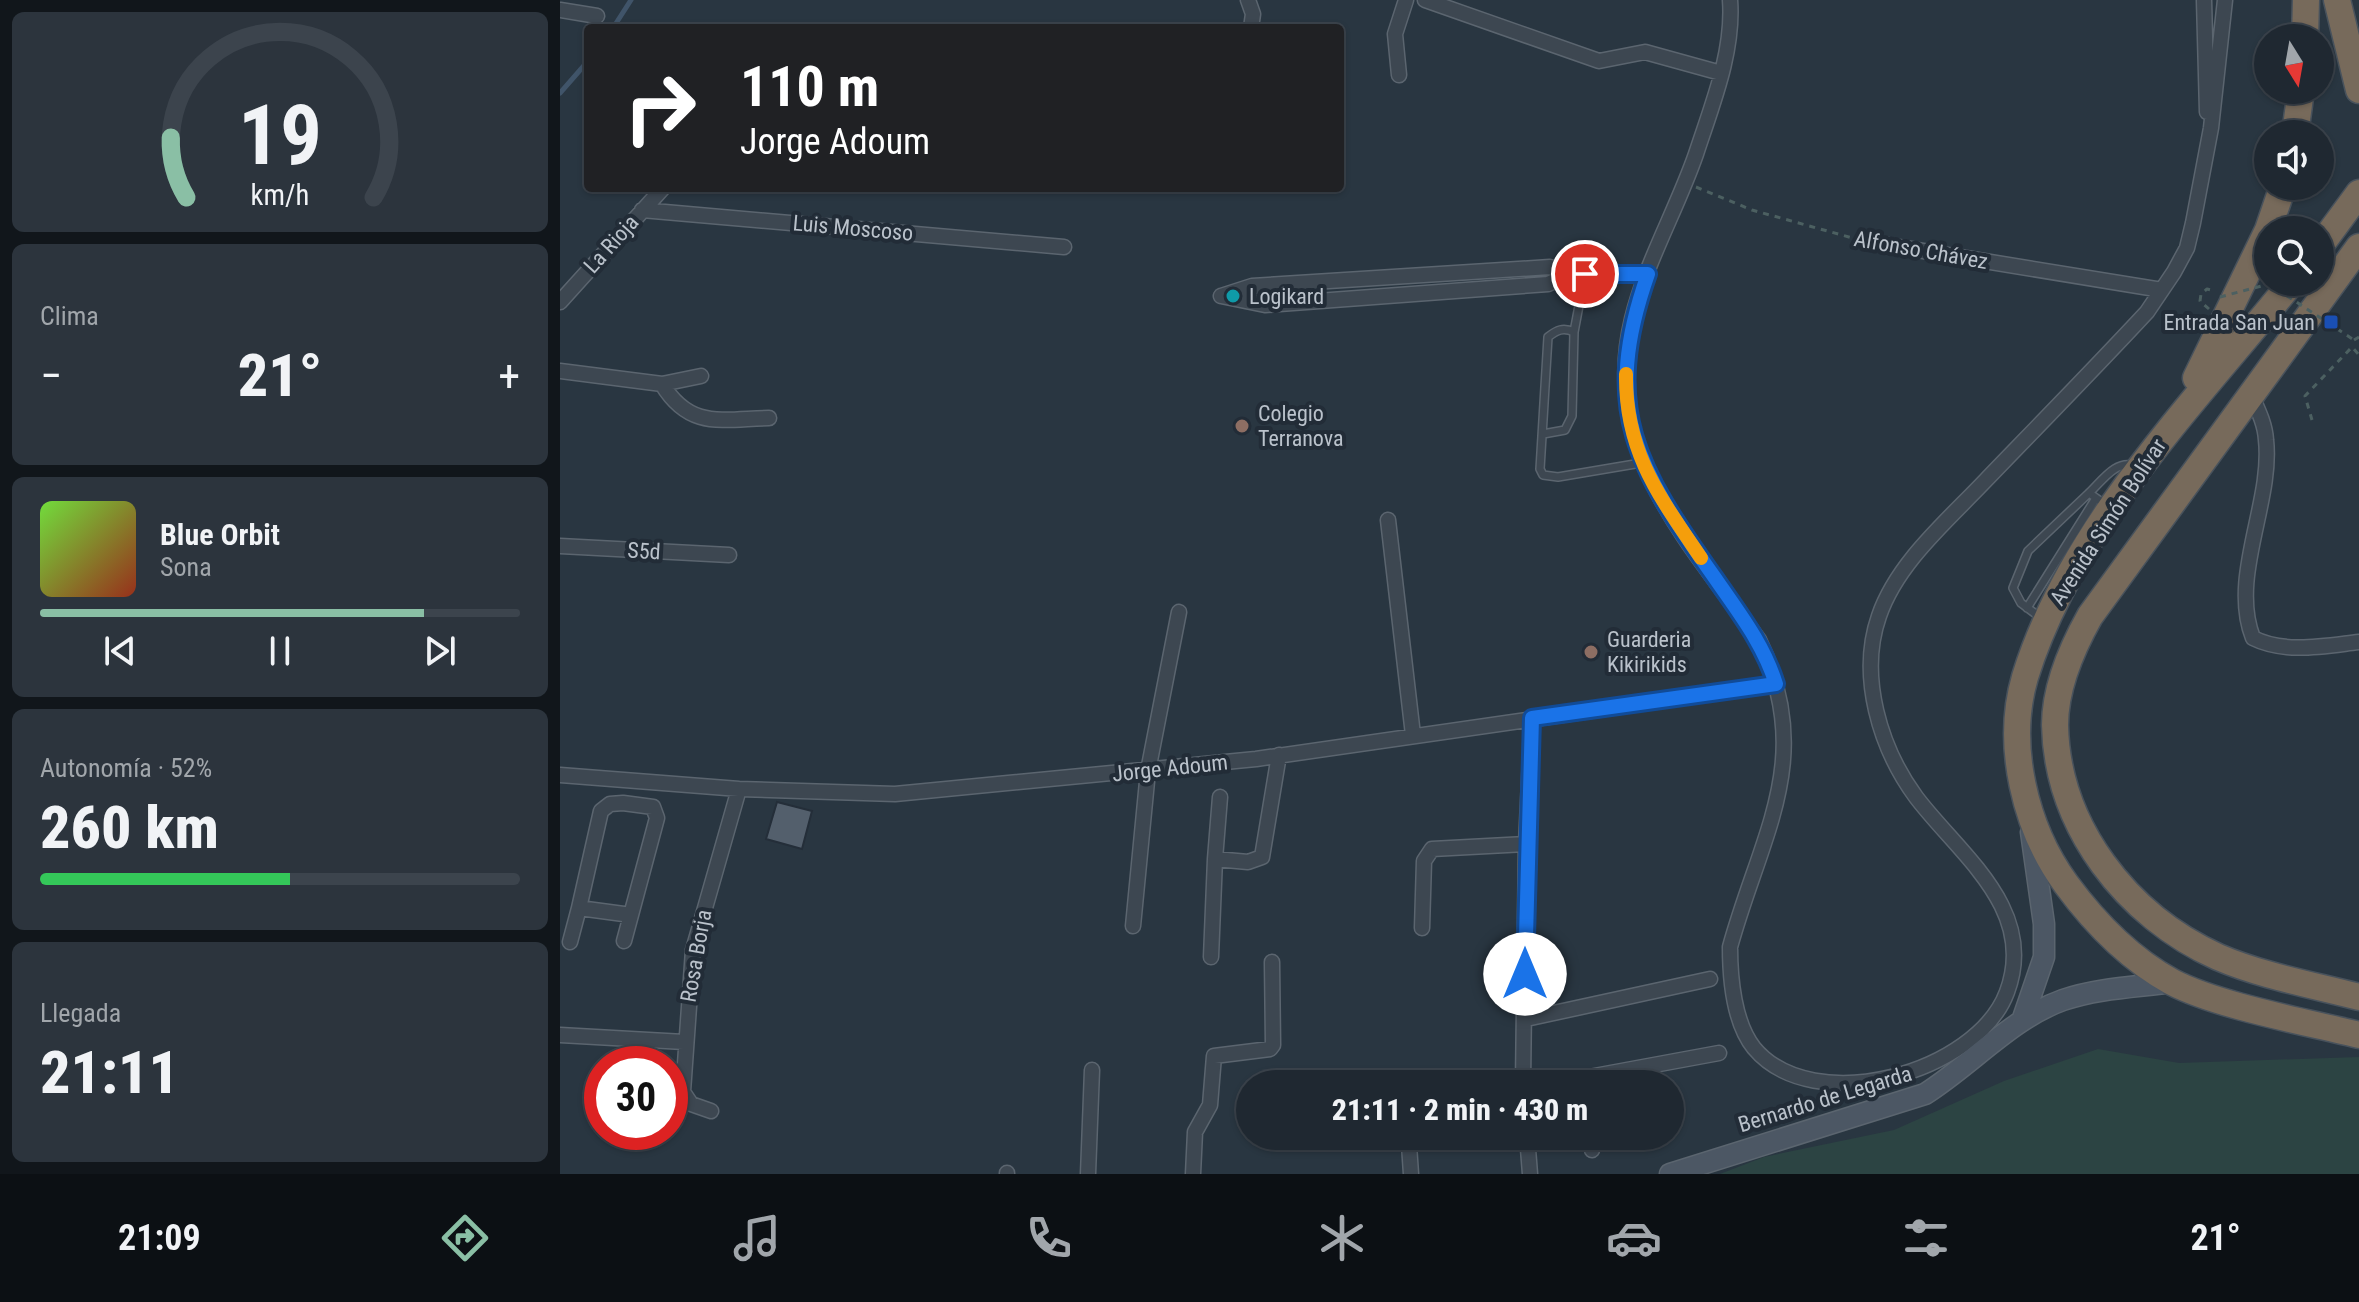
<!DOCTYPE html>
<html lang="es">
<head>
<meta charset="utf-8">
<style>
  :root { --surface:#1f2831; --page:#2c343d; --text:#f1f3f6; --muted:#a1a6ab; --line:#3c444d; --accent:#8abfa5 }
  body { margin:0; font-family:"Roboto Condensed",sans-serif; background:var(--page); color:var(--text); height:100vh; display:flex; flex-direction:column; font-size:30px; white-space:nowrap }
  * { box-sizing:border-box; margin:0 }
  p { font-size:26px; color:var(--muted) }
  .icon { flex:none; width:44px; height:44px; fill:none; stroke:currentColor; stroke-width:2; stroke-linecap:round; stroke-linejoin:round }
  .map { position:relative; flex:1; overflow:hidden }
  .side { display:flex; flex-direction:column; gap:12px; padding:12px; background:#11161b; width:560px }
  .side>* { flex:none }
  .hud { position:absolute; left:24px; top:24px; width:760px; height:168px; border-radius:8px; box-shadow:0 2px 6px #0004,0 0 0 2px var(--line); background:#202124; color:#fff; overflow:hidden }
  .needle { width:52px; rotate:169deg }
  .controls { position:absolute; left:1694px; top:24px; display:grid; gap:16px }
  .controls a { display:grid; place-items:center; width:80px; height:80px; border-radius:50%; background:var(--surface); box-shadow:0 2px 6px #0004,0 0 0 2px var(--line); font-size:40px }
  .speed { position:absolute; left:24px; top:1046px; display:flex; gap:16px; font-size:40px; font-weight:700; text-align:center }
  .speed>* { display:grid; place-content:center; width:104px; height:104px; border-radius:50%; background:var(--surface); box-shadow:0 2px 6px #0004,0 0 0 2px var(--line); line-height:1 }
  .speed .limit { border:12px solid #d22; background:#fff; color:#111 }
  .pin { position:absolute; display:grid; place-items:center; width:68px; height:68px; color:#fff; margin:-34px; border:4px solid #fff; border-radius:50%; box-shadow:0 2px 8px #0007 }
  .me { position:absolute; width:88px; margin:-44px; rotate:0deg; stroke-linejoin:round; filter:drop-shadow(0 0 6px #0008) }
  .turn { display:flex; align-items:center; gap:28px; height:168px; padding:0 24px; font-size:36px }
  .turn .icon { width:104px; height:104px; stroke-width:2.5 }
  .turn b { display:block; font-size:56px; line-height:68px }
  .big { font-size:60px; font-weight:800; line-height:1.1 }
  .side .card { flex:1; display:flex; flex-direction:column; justify-content:center; gap:12px; min-width:0; padding:0 28px; border-radius:12px; background:var(--page) }
  .side .dial { align-items:center; gap:0 }
  .dial svg { height:208px; overflow:visible; fill:none; stroke:var(--line); stroke-width:7; stroke-linecap:round; text-anchor:middle }
  .dial text { fill:var(--text); stroke:none }
  .song { display:flex; align-items:center; gap:24px }
  .cover { width:96px; height:96px; border-radius:12px; background:linear-gradient(135deg,hsl(100 70% 55%),hsl(10 70% 35%)) }
  .played { height:8px; border-radius:4px; background:linear-gradient(90deg,var(--accent) 80%,var(--line) 80%) }
  .keys { display:flex; justify-content:space-around; direction:ltr }
  .heat { display:flex; justify-content:space-between; align-items:center; font-size:44px; direction:ltr }
  .charge { height:12px; border-radius:6px; background:linear-gradient(90deg,#34c759 52%,var(--line) 0) }
  .trip { position:absolute; left:676px; top:1070px; width:448px; height:80px; border-radius:40px; background:var(--surface); box-shadow:0 2px 6px #0004,0 0 0 2px var(--line); font-weight:800; line-height:80px; text-align:center }
  .tabs { display:flex; height:128px; justify-content:space-around; align-items:center; background:#0c1014; color:var(--muted) }
  .tabs .icon { width:56px; height:56px }
  .tabs .selected { color:var(--accent) }
  .tabs b { font-size:36px; color:var(--text) }
  main { display:flex; flex:1; min-height:0 }
  .map>svg:first-child { display:block }
  .green { fill:#2c4443 }
  .lines { fill:none; stroke-linecap:round; stroke-linejoin:round }
  .stream { stroke:#405469; stroke-width:5 }
  .building { fill:#535f6c; stroke:#242e39; stroke-width:2 }
  .lane-casing { stroke:#5b656f; stroke-width:10 }
  .street-casing { stroke:#5b656f; stroke-width:17 }
  .secondary-casing { stroke:#5b656f; stroke-width:23 }
  .highway-casing { stroke:#48525c; stroke-width:29 }
  .path { stroke:#4c6061; stroke-width:3; stroke-dasharray:6 6; stroke-linecap:butt }
  .lane { stroke:#3d4751; stroke-width:7 }
  .street { stroke:#3d4751; stroke-width:14 }
  .secondary { stroke:#4c5764; stroke-width:20 }
  .highway { stroke:#776a5b; stroke-width:26 }
  .path-bridge { stroke:#4c6061; stroke-width:3; stroke-dasharray:6 6; stroke-linecap:butt }
  .route-casing { stroke:#114b97; stroke-width:20 }
  .route { stroke:#1a73e8; stroke-width:14 }
  .slow { stroke:#f59e0b; stroke-width:14 }
  .culture-dot { fill:#0f9aa8; stroke:#222c37; stroke-width:3 }
  .transit-dot { fill:#1a4fb4; stroke:#222c37; stroke-width:3 }
  .education-dot { fill:#8d6e63; stroke:#222c37; stroke-width:3 }
  .labels { text-anchor:middle; dominant-baseline:central; stroke-width:8; stroke-linejoin:round; paint-order:stroke }
  .street-label { font-size:22px; fill:#bac2cb; stroke:#222c37 }
  .poi-label { font-size:22px; fill:#bac2cb; stroke:#222c37; text-anchor:start }
</style>
</head>
<body>
<main>
<section class="side">
<div class="card dial"><svg viewBox="0 0 100 80">
<path d="M14 69A42 42 0 1 1 86 69"/>
<path d="M14 69A42 42 0 0 1 8 46" stroke="#8abfa5"/>
<text x="50" y="56" font-size="32" font-weight="700">19</text>
<text x="50" y="72" font-size="11">km/h</text>
</svg></div>
<div class="card"><p>Clima</p>
<div class="heat"><a>−</a><b class="big">21°</b><a>+</a></div>
</div>
<div class="card">
<div class="song"><i class="cover"></i><div><b>Blue Orbit</b><p>Sona</p></div></div>
<div class="played"></div>
<div class="keys"><svg class="icon" aria-label="previous" viewBox="0 0 24 24"><path d="M18 5L8 12l10 7zM5 5v14"/></svg><svg class="icon" aria-label="pause" viewBox="0 0 24 24"><path d="M8 5v14M16 5v14"/></svg><svg class="icon" aria-label="next" viewBox="0 0 24 24"><path d="M6 5l10 7-10 7zM19 5v14"/></svg></div>
</div>
<div class="card"><p>Autonomía · 52%</p><b class="big">260 km</b><div class="charge"></div></div>
<div class="card"><p>Llegada</p><b class="big">21:11</b></div>
</section>
<div class="map">
<svg width="1799" height="1174" viewBox="0 0 1799 1174">
  <rect width="100%" height="100%" fill="#293641"/>
  <path class="green" d="M1538,1049L1619,1063L1799,1057V1174H1160L1204,1157L1334,1130L1444,1081Z"/>
  <g class="lines">
    <path class="stream" d="M53,28L71,0
      M0,93L28,61"/>
  </g>
  <path class="building" d="M217,802L252,811L242,849L206,839Z"/>
  <g class="lines">
    <g class="lane-casing">
      <path id="lane" d="M1014,332L1025,274
        M983,434L1005,430L1012,416L1014,332C1003,327 997,330 988,337L980,469L983,475L998,477L1081,463
        M1529,493C1542,481 1556,459 1575,466
        M1467,608L1536,498
        M1481,618L1461,603L1453,588L1468,551L1529,493L1546,505"/>
    </g>
    <g class="street-casing">
      <path id="street" d="M688,0L693,14L691,28
        M865,0L1039,61L1085,52L1161,73
        M1170,0C1174,52 1152,105 1136,154C1117,209 1086,262 1072,319C1040,450 1128,541 1199,640C1256,759 1201,834 1170,947C1170,978 1174,1023 1194,1048C1253,1119 1417,1073 1447,992C1478,909 1399,854 1356,797C1320,748 1298,676 1319,616C1337,563 1387,521 1425,481C1479,425 1534,369 1587,312L1614,272L1627,248L1633,223L1651,128L1665,0
        M1644,0L1647,112
        M0,10L37,16
        M839,75L835,34L846,0
        M82,210L504,247
        M1308,242L1602,290
        M661,296L692,286L990,267L1011,274H1088
        M661,296L705,305L988,284L1011,274
        M0,302L103,188
        M0,371L102,384L141,376
        M102,384C130,430 162,419 209,418
        M1690,392C1697,408 1705,423 1706,440C1713,502 1669,577 1693,638C1725,654 1764,646 1799,642
        M828,520L853,735
        M0,546L169,555
        M0,775L179,789L335,794L696,759L1216,684
        M63,803L93,807L97,818L71,915L19,908L41,811L50,804Z
        M655,859L660,797
        M573,926L588,771L619,612
        M862,928L864,861L872,849L966,844
        M64,941L71,915
        M10,942L19,908
        M651,957L655,859L688,862L702,857L719,755
        M966,1019L1150,979
        M0,1035L124,1042
        M963,1084L966,844L972,718
        M991,1084L1159,1053
        M151,1111L131,1104L123,1092L133,950L179,789
        M967,1136L970,1174
        M1031,1136L1032,1150
        M849,1145L851,1174
        M447,1174V1173
        M528,1174L532,1070
        M633,1174L635,1132L650,1105L654,1056L710,1049L713,1045L712,962"/>
    </g>
    <g class="secondary-casing">
      <path id="secondary" d="M1462,1021L1484,957V924L1471,832
        M1110,1174L1365,1094C1411,1065 1452,1018 1503,1000C1538,988 1577,987 1613,982"/>
    </g>
    <g class="highway-casing">
      <path id="highway" d="M1777,0L1799,90
        M1745,38L1746,0
        M1735,134L1741,90
        M1708,230L1723,186
        M1760,246L1799,193
        M1799,247L1530,616C1512,648 1495,686 1495,725C1497,827 1567,916 1658,957C1702,976 1753,985 1799,997
        M1732,282C1636,401 1511,527 1465,677C1445,745 1465,828 1506,884C1534,922 1570,959 1612,982C1658,1006 1747,1022 1799,1035
        M1636,378L1708,230"/>
    </g>
    <path class="path" d="M1136,187L1192,210L1296,239
      M1649,309L1640,301L1641,294L1647,289L1655,291
      M1794,340L1799,337
      M1752,420L1745,396L1792,347L1799,355"/>
    <use href="#lane" class="lane"/>
    <use href="#street" class="street"/>
    <use href="#secondary" class="secondary"/>
    <use href="#highway" class="highway"/>
    <path class="path-bridge" d="M1660,297L1709,284L1794,340"/>
  </g>
  <g class="lines">
    <g class="route-casing">
      <path id="route" d="M965,974L972,718L1216,684C1203,643 1179,613 1155,578C1077,468 1040,410 1088,274H1025"/>
    </g>
    <use href="#route" class="route"/>
    <path class="slow" d="M1066,374C1065,452 1099,496 1141,558"/>
  </g>
  <circle class="culture-dot" cx="673" cy="296" r="8"/>
  <rect class="transit-dot" x="1763" y="314" width="16" height="16" rx="4"/>
  <g class="education-dot">
    <circle cx="682" cy="426" r="8"/>
    <circle cx="1031" cy="652" r="8"/>
  </g>
  <g class="labels">
    <g class="street-label">
      <text transform="translate(293 228) rotate(5)">Luis Moscoso</text>
      <text transform="translate(51 244) rotate(-48)">La Rioja</text>
      <text transform="translate(1361 250) rotate(10)">Alfonso Chávez</text>
      <text transform="translate(1548 522) rotate(-57)">Avenida Simón Bolívar</text>
      <text transform="translate(84 551) rotate(3)">S5d</text>
      <text transform="translate(610 768) rotate(-6)">Jorge Adoum</text>
      <text transform="translate(136 956) rotate(-80)">Rosa Borja</text>
      <text transform="translate(1265 1099) rotate(-17)">Bernardo de Legarda</text>
    </g>
    <g class="poi-label">
      <text x="689" y="296">Logikard</text>
      <text x="1755" y="322" text-anchor="end">Entrada San Juan</text>
      <text x="698" y="413">Colegio<tspan x="698" dy="25">Terranova</tspan></text>
      <text x="1047" y="639">Guarderia<tspan x="1047" dy="25">Kikirikids</tspan></text>
    </g>
  </g>
</svg>
<div class="controls">
<a><svg class="needle" viewBox="-14 -14 28 28"><path d="M0-13l5 13h-10z" fill="#e53935"/><path d="M0 13l5-13h-10z" fill="#a1a6ab"/></svg></a>
<a><svg class="icon" aria-label="sound" viewBox="0 0 24 24"><path d="M4 9h4l5-4v14l-5-4H4zM17 9q2 3 0 6"/></svg></a>
<a><svg class="icon" aria-label="search" viewBox="0 0 24 24"><circle cx="10" cy="10" r="6"/><path d="M15 15l6 6"/></svg></a>
</div>
<div class="speed"><div class="limit">30</div></div>
<div class="pin" style="left:1025px;top:274px;background:#d93025"><svg class="icon" aria-label="arrive" viewBox="0 0 24 24"><path d="M6 21V4h12l-3 4 3 4H6"/></svg></div>
<svg class="me" style="left:965px;top:974px" viewBox="-20 -20 40 40"><circle r="19" fill="#fff"/><path d="M0-13L10 11 0 6-10 11z" fill="#1a73e8"/></svg>
<div class="trip">21:11 · 2 min · 430 m</div>
<div class="hud">
<div class="turn"><svg class="icon" aria-label="right" viewBox="0 0 24 24"><path d="M7 20v-9h11M14 6l5 5-5 5"/></svg><div><b>110 m</b>Jorge Adoum</div></div>
</div>
</div>
</main>
<nav class="tabs">
<b>21:09</b>
<svg class="icon selected" aria-label="directions" viewBox="0 0 24 24"><path d="M12 3l9 9-9 9-9-9zM9 14v-3h6M13 9l2 2-2 2"/></svg>
<svg class="icon" aria-label="music" viewBox="0 0 24 24"><path d="M9 18V5l10-2v13"/><circle cx="6" cy="18" r="3"/><circle cx="16" cy="16" r="3"/></svg>
<svg class="icon" aria-label="phone" viewBox="0 0 24 24"><path d="M5 4h4l2 5-3 2q2 4 5 5l2-3 5 2v4C11 20 4 13 5 4z"/></svg>
<svg class="icon" aria-label="climate" viewBox="0 0 24 24"><path d="M12 3v18M4 7l16 10M4 17L20 7"/></svg>
<svg class="icon" aria-label="car" viewBox="0 0 24 24"><path d="M5 17H2v-5l4-1 3-4h7l3 4 3 1v5h-3M9 17h6M6 11h13"/><circle cx="7" cy="17" r="2"/><circle cx="17" cy="17" r="2"/></svg>
<svg class="icon" aria-label="filters" viewBox="0 0 24 24"><path d="M4 7h16M4 17h16"/><circle cx="9" cy="7" r="2"/><circle cx="15" cy="17" r="2"/></svg>
<b>21°</b>
</nav>
</body>
</html>
